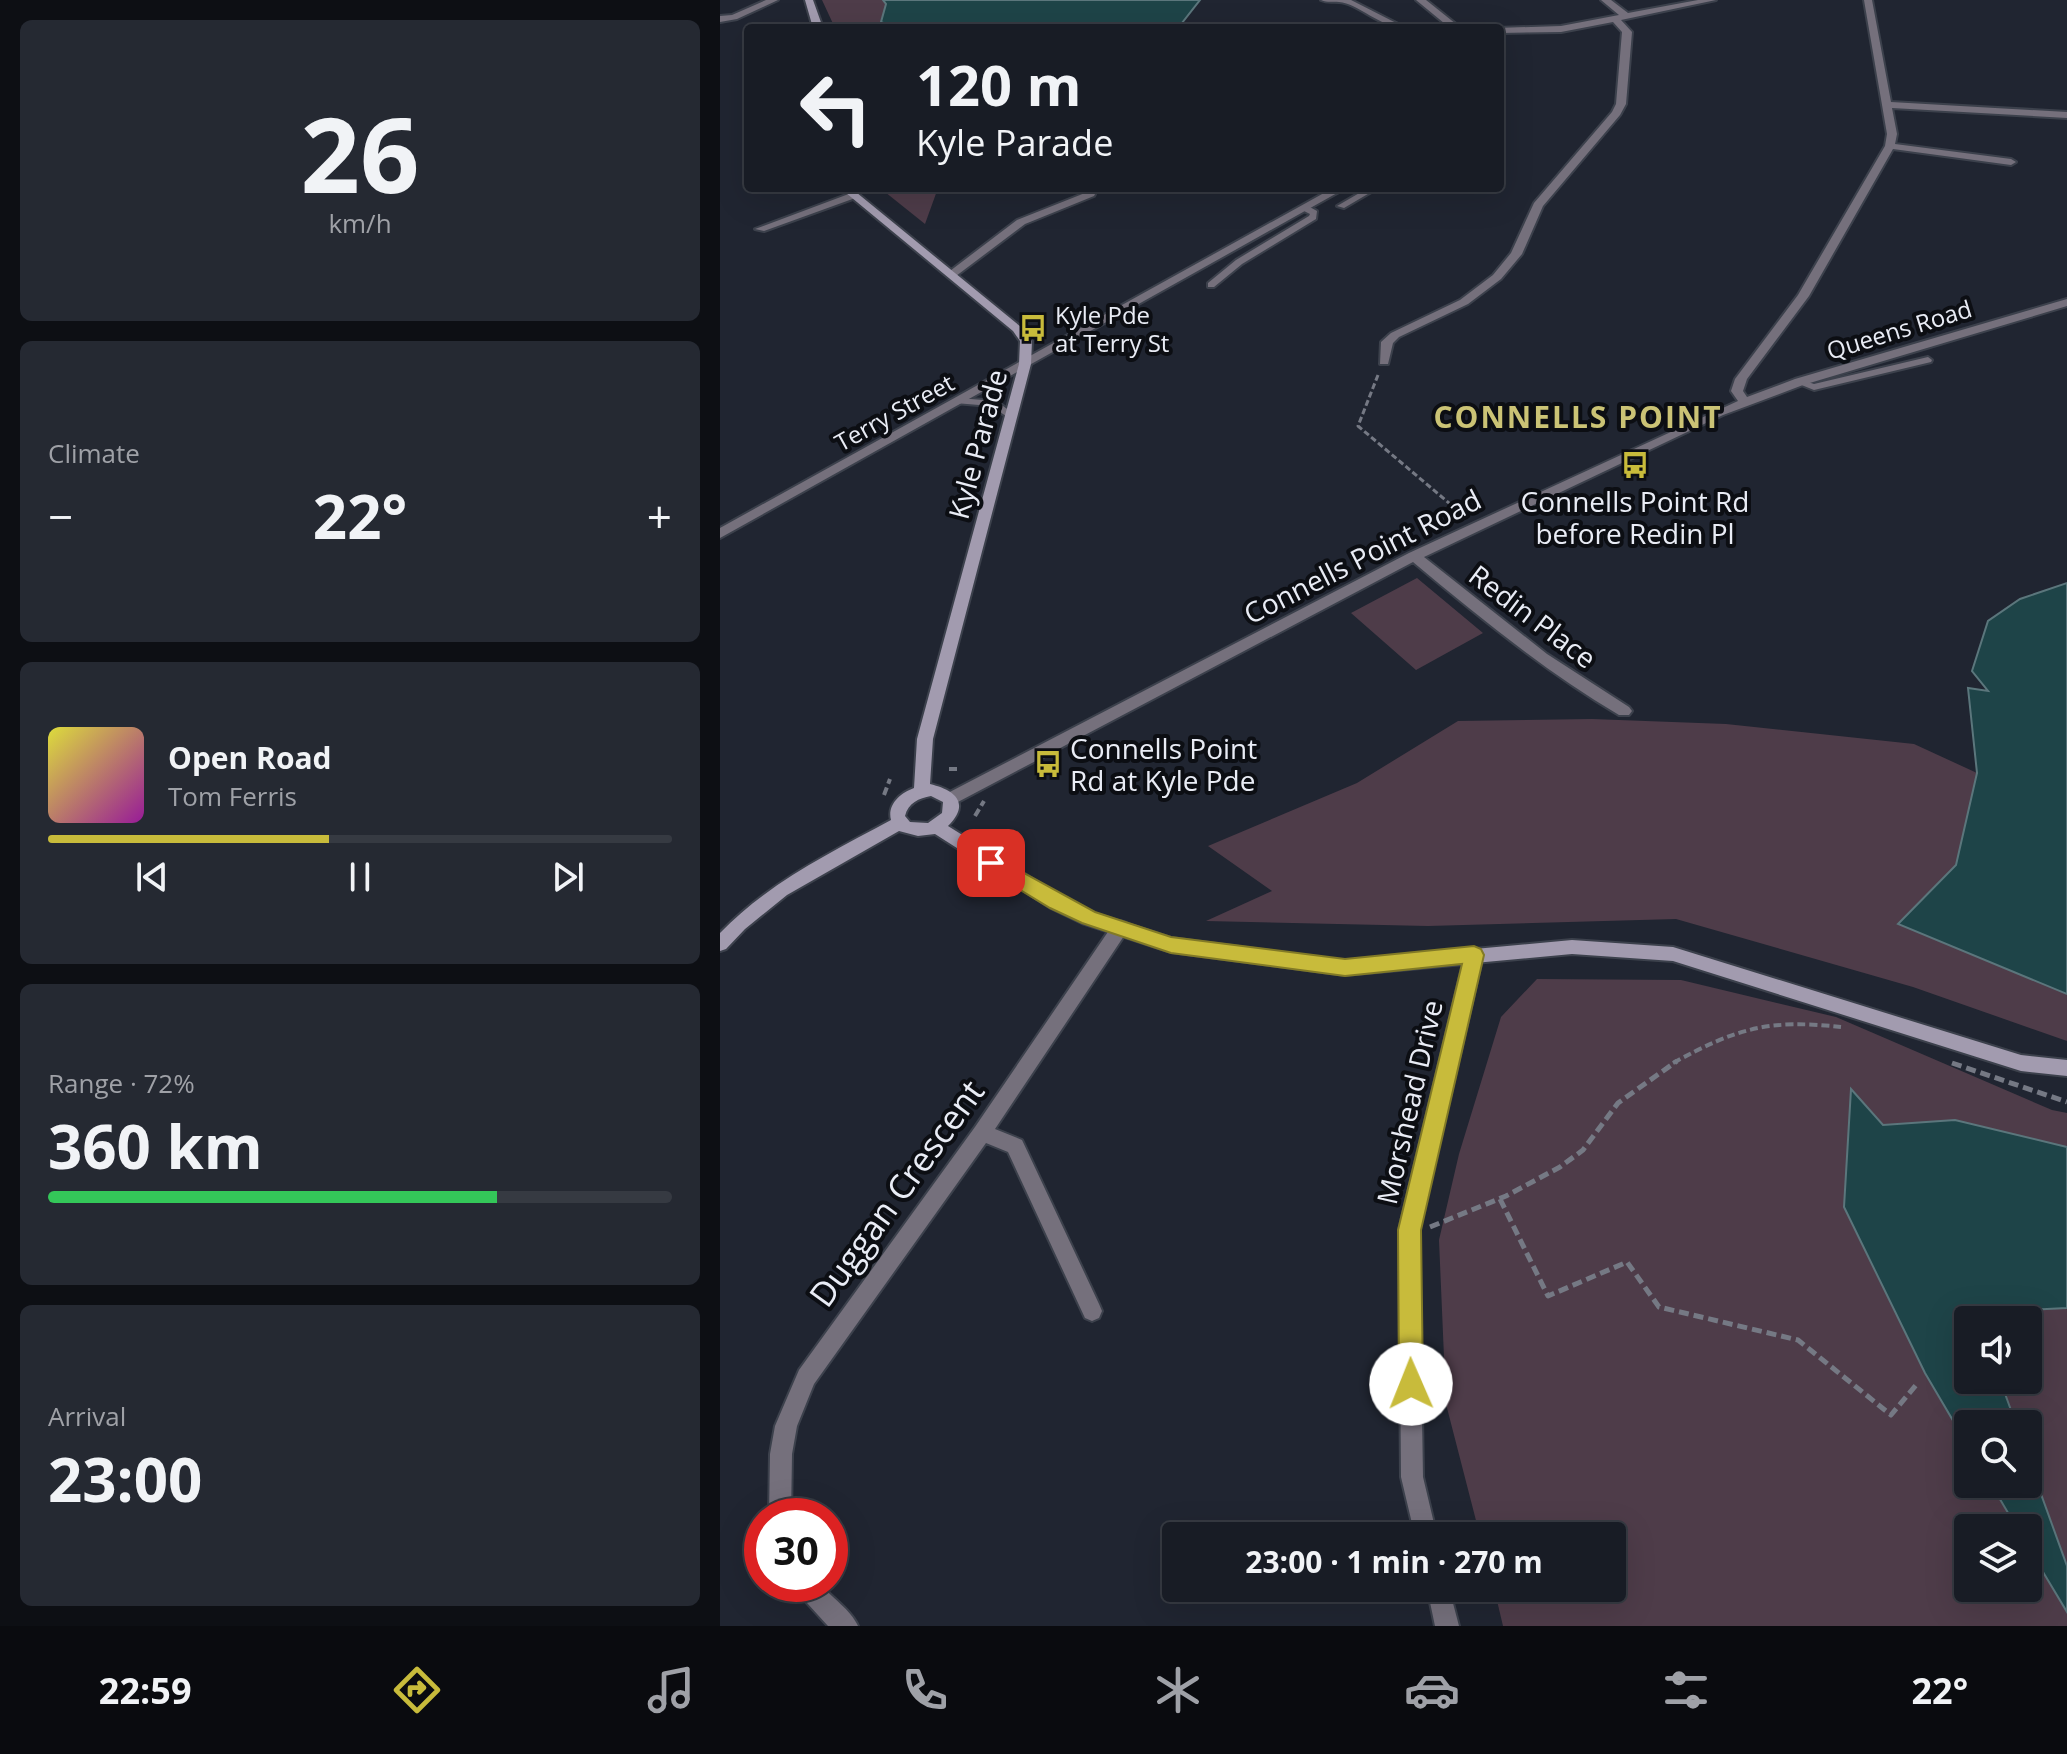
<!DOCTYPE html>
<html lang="en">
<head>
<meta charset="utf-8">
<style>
  :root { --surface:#181c25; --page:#252932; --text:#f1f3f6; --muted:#9fa1a7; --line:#363a42; --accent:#c8bb3b }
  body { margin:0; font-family:"Open Sans",sans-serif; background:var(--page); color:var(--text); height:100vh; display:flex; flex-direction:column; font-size:30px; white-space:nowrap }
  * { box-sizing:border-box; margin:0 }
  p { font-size:26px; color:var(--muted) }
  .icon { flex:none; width:44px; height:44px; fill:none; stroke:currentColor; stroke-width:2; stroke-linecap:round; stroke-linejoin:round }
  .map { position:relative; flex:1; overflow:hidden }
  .drawer { display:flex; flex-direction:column; gap:20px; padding:20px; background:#0d0f14; width:720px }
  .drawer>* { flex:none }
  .guide { position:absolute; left:24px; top:24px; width:760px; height:168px; border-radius:8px; box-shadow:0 8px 32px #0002,0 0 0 2px var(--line); background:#181c25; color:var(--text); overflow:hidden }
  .tools { position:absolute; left:1234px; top:1306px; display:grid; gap:16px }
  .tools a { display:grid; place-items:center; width:88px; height:88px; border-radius:8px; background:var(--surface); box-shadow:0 8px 32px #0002,0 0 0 2px var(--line); font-size:40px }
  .speed { position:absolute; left:24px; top:1498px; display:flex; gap:16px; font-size:40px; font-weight:700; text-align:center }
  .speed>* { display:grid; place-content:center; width:104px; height:104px; border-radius:50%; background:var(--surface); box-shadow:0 8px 32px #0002,0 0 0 2px var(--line); line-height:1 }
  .speed .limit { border:12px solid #d22; background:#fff; color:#111 }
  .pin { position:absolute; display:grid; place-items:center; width:68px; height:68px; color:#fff; margin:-34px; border-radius:16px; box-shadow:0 4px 12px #0006 }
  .me { position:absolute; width:88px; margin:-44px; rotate:359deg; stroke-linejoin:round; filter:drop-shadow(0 0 6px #0008) }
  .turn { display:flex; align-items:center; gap:28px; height:168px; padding:0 40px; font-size:36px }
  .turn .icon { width:104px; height:104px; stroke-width:2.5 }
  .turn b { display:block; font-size:56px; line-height:68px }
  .big { font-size:60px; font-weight:700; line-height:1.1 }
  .drawer .widget { flex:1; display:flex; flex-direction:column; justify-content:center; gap:12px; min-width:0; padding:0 28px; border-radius:12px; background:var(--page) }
  .drawer .dial { align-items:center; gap:0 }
  .dial b { font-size:104px; line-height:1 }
  .song { display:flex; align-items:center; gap:24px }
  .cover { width:96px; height:96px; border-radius:12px; background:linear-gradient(135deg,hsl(60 70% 55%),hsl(300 70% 35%)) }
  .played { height:8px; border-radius:4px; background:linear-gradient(90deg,var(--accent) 45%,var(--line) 45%) }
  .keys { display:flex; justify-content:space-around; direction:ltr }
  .heat { display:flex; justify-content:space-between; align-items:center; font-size:44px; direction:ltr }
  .charge { height:12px; border-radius:6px; background:linear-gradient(90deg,#34c759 72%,var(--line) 0) }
  .trip { position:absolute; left:442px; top:1522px; width:464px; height:80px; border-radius:8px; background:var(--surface); box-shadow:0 8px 32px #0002,0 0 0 2px var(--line); font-weight:700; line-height:80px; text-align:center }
  .tab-bar { display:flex; height:128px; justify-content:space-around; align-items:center; background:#0a0b0f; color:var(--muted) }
  .tab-bar .icon { width:56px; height:56px }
  .tab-bar .selected { color:var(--accent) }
  .tab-bar b { font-size:36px; color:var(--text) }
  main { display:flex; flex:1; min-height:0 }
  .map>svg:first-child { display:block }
  .green { fill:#4e3c49; fill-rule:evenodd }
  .water { fill:#1e4448; stroke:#5b767c; stroke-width:2 }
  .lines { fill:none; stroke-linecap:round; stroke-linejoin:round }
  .lane-casing { stroke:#3c414c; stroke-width:4 }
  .street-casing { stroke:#3c414c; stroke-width:4 }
  .secondary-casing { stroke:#3c414c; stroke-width:4 }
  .path-far2 { stroke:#757984; stroke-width:3; stroke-dasharray:6 3; stroke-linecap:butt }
  .path-far1 { stroke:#757984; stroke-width:4; stroke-dasharray:8 4; stroke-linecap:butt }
  .path { stroke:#757984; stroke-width:5; stroke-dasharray:10 5; stroke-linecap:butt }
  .lane { fill:#75707c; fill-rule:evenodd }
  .street { fill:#75707c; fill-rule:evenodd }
  .secondary { fill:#a29baf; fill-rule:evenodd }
  .route { fill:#c8bb3b; stroke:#827a26; stroke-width:2 }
  .labels { text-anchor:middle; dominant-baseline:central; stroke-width:8; stroke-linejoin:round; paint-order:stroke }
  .far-poi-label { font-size:24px; fill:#e9ecf5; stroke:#0c0e13; text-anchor:start }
  .far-street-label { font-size:24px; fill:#e9ecf5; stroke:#0c0e13 }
  .street-label { font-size:28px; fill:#e9ecf5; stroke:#0c0e13 }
  .poi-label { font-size:28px; fill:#e9ecf5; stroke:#0c0e13 }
  .far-district-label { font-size:30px; font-weight:bold; letter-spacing:2px; fill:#cbc375; stroke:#0c0e13 }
  .near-street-label { font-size:34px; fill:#e9ecf5; stroke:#0c0e13 }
</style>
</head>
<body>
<main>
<section class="drawer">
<div class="widget dial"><b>26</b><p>km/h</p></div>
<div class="widget"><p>Climate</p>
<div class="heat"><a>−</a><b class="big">22°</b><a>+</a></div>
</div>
<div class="widget">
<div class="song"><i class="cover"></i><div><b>Open Road</b><p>Tom Ferris</p></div></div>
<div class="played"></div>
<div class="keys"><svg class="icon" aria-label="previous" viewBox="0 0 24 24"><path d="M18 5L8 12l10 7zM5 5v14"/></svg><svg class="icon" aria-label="pause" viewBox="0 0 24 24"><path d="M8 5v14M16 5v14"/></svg><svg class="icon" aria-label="next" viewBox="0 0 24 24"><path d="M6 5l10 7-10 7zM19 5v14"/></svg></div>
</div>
<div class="widget"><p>Range · 72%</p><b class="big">360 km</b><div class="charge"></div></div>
<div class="widget"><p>Arrival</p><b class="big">23:00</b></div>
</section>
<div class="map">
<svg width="1347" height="1626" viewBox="0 0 1347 1626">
  <rect width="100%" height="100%" fill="#202531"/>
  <path class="green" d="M102,0H163L166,4L161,22L175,28H115Z
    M160,188H218L205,224Z
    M697,578L763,633L696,670L631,613Z
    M872,719L1006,724L1194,744L1257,773L1236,865L1179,924L1347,994V1041L1193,987L956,919L708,926L486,921L552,891L488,846L637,783L738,721Z
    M817,979L961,980L1116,1017L1332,1110L1347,1113V1626H783L774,1588H892V1536H760L726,1404L719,1240L739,1154L781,1017ZM1248,1320H1308V1380H1248ZM1248,1424H1308V1484H1248ZM1248,1528H1308V1588H1248Z"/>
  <path class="water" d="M163,0H480L458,28H175L161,22L166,4Z
    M1347,583V994L1178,924L1236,865L1257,773L1248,688L1268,691L1252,671L1268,621L1300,599Z
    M1131,1089L1163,1125L1235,1120L1347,1147V1308L1288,1311L1286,1320H1248V1380H1280L1296,1424H1248V1446L1205,1373L1124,1207Z
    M1308,1458L1347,1566V1612L1308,1547V1528H1297L1271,1484H1308Z"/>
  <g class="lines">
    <g class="lane-casing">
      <path id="lane" d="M648,188H658L624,208L617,206Z
        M582,206H588L597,211L596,219L522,264L494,287H488V283L516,260L589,216L590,214L582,210Z
        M1208,357L1212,360L1211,362L1094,390L1074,382L1079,379L1094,384Z
        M238,398L276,401L297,416L292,419L289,418L271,406L235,403V399Z"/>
    </g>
    <g class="street-casing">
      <path id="street" d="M46,0H58L17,19L0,22V16L12,15Z
        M601,0H631L686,28C660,28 638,3 619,2C612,1 608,3 601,0Z
        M696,0H706L741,28H730Z
        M881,0H891L908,13L978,0H996L901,20L912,32L906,104L900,115L823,206L802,254L781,279L748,304L679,337L673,343L668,364H660L661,342L671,333L740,300L773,275L791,253L814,203L892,112L896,104L902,32L893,22L841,32L780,33V28H777L841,26L899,15Z
        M1144,0H1152L1171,102L1347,112V118L1172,108L1177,134L1175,144L1291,159L1296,162L1291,165L1173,149L1089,296L1027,379L1023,391L1027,397L1075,379L1347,299V306L1083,385L1003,415L704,557L827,654L909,707L912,711L909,715H899C825,671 759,617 693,562L236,803H224L222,799L224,795L689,553L1018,401L1011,391L1015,379L1078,295L1165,146L1167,134Z
        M613,188H626L0,538V528Z
        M370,191L375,194L374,196L305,224L236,276L226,274L297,220Z
        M134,192L139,195L138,197L44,231L35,229Z
        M400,921L406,923L409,928L406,933L275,1129L302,1140L379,1304L382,1311L379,1318L372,1321L365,1318L288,1152L266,1143L94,1384L77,1426L72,1454L71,1516H49L50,1454L55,1426L79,1370L255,1127L394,923Z
        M754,948L760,950L763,955L699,1230L703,1477L717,1536H695L681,1477L679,1230L745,955L748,950Z
        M74,1584H100C111,1597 131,1610 138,1626H108L77,1592Z
        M707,1588H729L739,1626H715Z"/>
    </g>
    <g class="secondary-casing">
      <path id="secondary" d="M85,0H93L103,28H93Z
        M120,188H131L301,327L312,341L311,364L213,739L210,784C235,790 251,803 228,826L343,898L373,913L451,938L625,961L852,940L953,947L1301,1055L1347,1060V1076L1301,1071L953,961L852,954L625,975L451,952L362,923L331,908L215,834L198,836L179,831L67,895L25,929L6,949L0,951V933C48,883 110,853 171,820C167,805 180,793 194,788L197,739L299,364L300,341L293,331ZM211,796L223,802L222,813L208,823L190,822L185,816C188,803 199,798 211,796Z"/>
    </g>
    <path class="path-far2" d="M658,375L638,426L742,514"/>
    <path class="path-far1" d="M229,769H239
      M164,795L170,779
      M255,816L264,801
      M953,1063C1017,1028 1049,1019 1121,1027"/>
    <path class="path" d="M1232,1063L1347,1102
      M780,1199L828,1296L907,1262L939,1307L1078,1340L1171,1415L1197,1384
      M710,1227L786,1196L840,1167L863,1150L898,1103L957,1061"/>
    <use href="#lane" class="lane"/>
    <use href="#street" class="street"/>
    <use href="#secondary" class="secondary"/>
  </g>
  <path class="route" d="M271,855L375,912L451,937L625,959L754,946L761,949L764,955L701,1230L703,1384L699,1393L691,1396L683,1393L679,1384L678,1230L742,964L625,976L451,953L362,923L330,908L264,868L261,863L264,858Z"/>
  <defs>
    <g id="bus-bare" transform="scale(2.16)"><path d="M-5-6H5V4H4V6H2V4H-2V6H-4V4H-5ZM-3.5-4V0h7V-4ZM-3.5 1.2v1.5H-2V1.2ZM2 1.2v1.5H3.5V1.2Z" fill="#c8bb3b" stroke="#0c0e13" stroke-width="2.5" paint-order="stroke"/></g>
  </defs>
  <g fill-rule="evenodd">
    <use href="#bus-bare" x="313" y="328"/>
    <use href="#bus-bare" x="915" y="465"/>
    <use href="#bus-bare" x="328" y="764"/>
  </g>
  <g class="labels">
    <g class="far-poi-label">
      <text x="335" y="314">Kyle Pde<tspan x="335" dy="28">at Terry St</tspan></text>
    </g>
    <g class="far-street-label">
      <text transform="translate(1179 329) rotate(-17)">Queens Road</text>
      <text transform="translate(174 412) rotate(-29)">Terry Street</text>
    </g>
    <g class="street-label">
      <text transform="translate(257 444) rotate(-75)">Kyle Parade</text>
      <text transform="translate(642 556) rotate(-27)">Connells Point Road</text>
      <text transform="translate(813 616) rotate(37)">Redin Place</text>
      <text transform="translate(689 1102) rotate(-77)">Morshead Drive</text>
    </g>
    <g class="poi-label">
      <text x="915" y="501">Connells Point Rd<tspan x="915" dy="32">before Redin Pl</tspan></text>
      <text x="350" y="748" text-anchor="start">Connells Point<tspan x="350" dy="32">Rd at Kyle Pde</tspan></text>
    </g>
    <g class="far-district-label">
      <text x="858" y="416">CONNELLS POINT</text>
    </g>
    <g class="near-street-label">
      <text transform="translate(176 1193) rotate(-54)">Duggan Crescent</text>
    </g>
  </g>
</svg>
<div class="tools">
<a><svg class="icon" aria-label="sound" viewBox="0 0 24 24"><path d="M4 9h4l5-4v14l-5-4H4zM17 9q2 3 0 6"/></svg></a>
<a><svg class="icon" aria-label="search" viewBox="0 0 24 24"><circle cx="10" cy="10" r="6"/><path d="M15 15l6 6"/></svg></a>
<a><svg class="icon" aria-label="layers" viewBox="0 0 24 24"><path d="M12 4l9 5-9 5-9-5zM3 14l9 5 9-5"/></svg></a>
</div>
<div class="speed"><div class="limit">30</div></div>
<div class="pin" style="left:271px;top:863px;background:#d93025"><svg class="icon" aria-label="arrive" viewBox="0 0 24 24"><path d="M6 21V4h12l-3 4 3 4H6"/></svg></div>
<svg class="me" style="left:691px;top:1384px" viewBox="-20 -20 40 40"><circle r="19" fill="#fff"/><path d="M0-13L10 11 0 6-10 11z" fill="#c8bb3b"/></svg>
<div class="trip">23:00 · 1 min · 270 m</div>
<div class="guide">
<div class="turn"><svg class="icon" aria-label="left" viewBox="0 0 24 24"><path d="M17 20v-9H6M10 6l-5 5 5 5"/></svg><div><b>120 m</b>Kyle Parade</div></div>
</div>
</div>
</main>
<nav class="tab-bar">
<b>22:59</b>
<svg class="icon selected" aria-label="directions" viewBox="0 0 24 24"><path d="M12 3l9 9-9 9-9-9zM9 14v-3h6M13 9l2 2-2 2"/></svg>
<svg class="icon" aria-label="music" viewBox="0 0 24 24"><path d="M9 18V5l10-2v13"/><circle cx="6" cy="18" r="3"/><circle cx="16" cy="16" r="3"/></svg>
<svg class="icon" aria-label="phone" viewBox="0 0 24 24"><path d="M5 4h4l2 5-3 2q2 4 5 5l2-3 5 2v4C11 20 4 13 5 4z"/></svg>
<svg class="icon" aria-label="climate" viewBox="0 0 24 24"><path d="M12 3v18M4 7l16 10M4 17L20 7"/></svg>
<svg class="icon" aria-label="car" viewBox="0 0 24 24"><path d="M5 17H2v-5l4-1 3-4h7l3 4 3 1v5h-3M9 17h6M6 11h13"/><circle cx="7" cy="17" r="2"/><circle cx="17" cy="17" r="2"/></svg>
<svg class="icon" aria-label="filters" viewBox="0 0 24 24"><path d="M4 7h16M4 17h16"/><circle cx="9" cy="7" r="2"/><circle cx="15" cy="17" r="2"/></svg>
<b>22°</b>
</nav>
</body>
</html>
